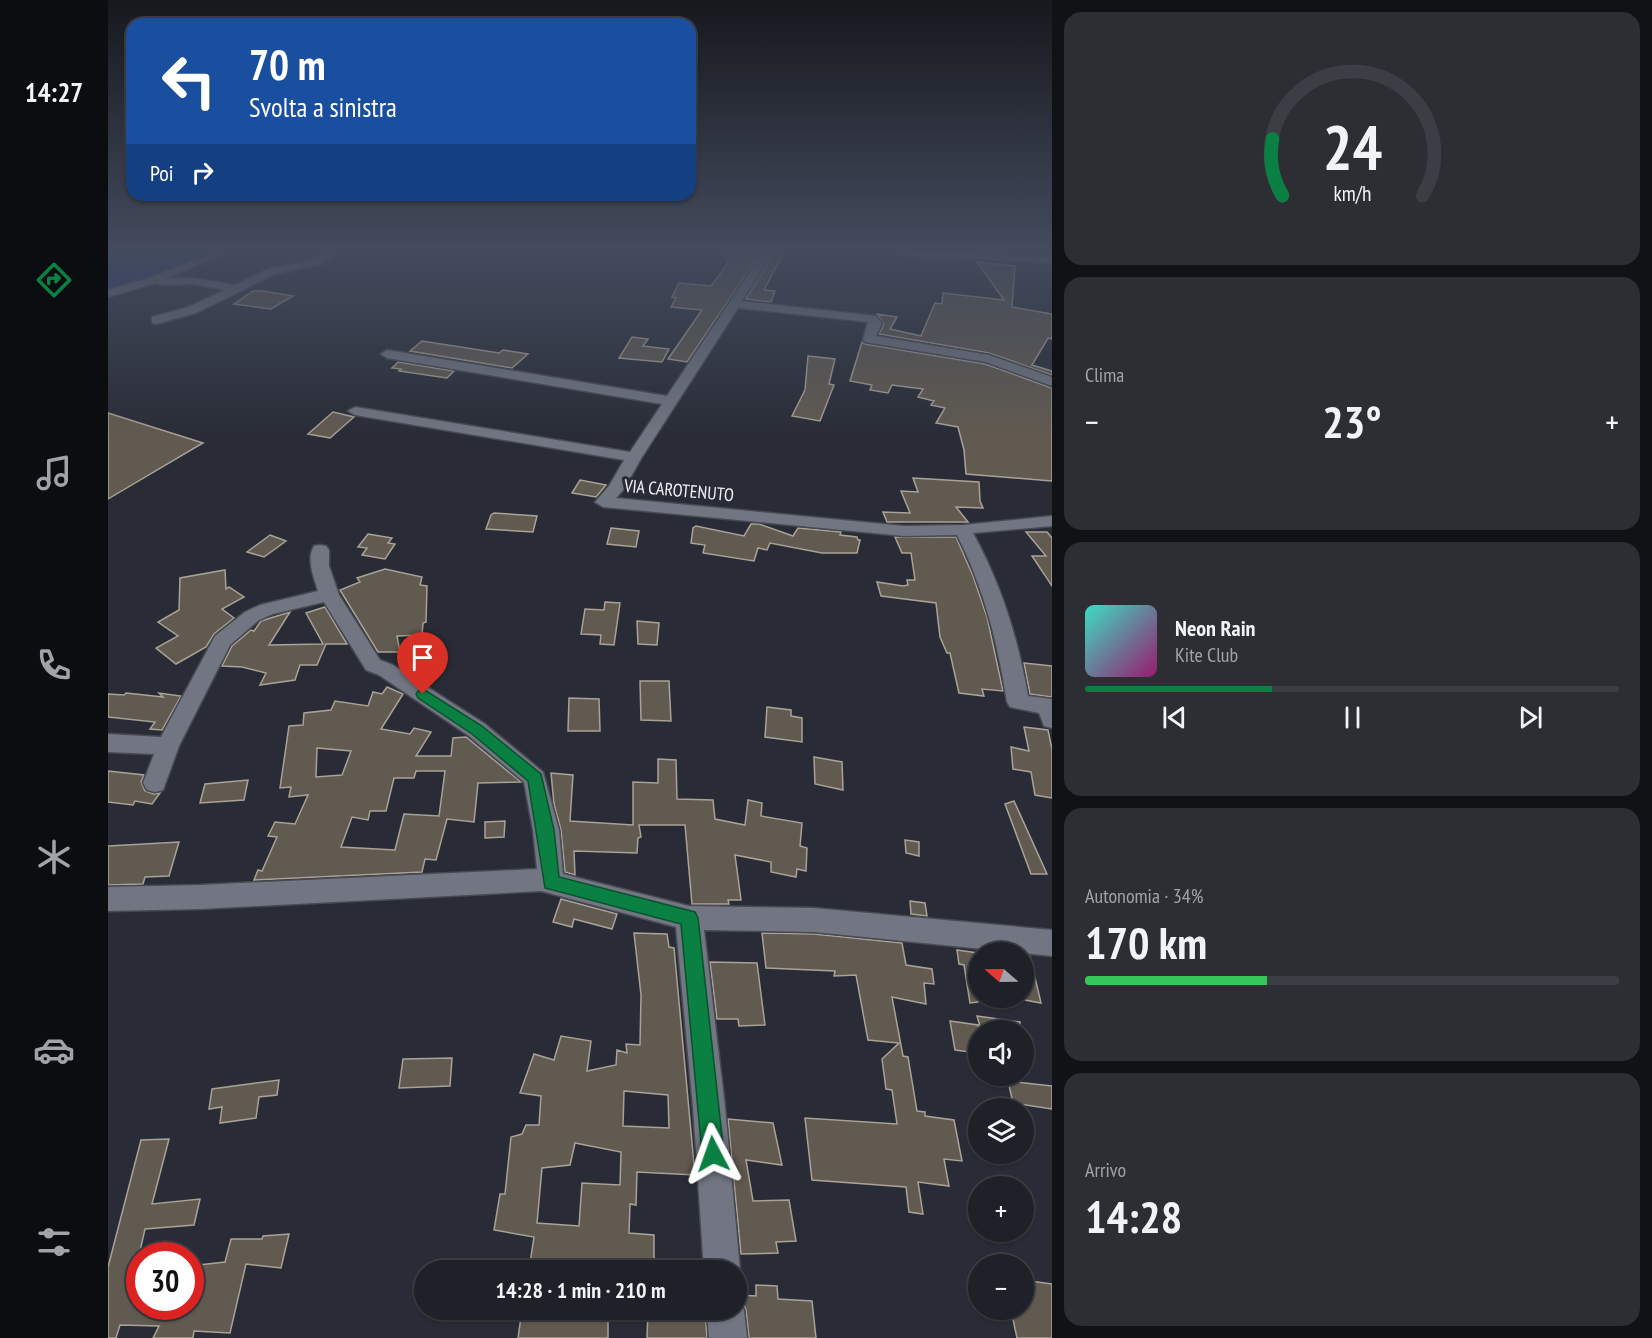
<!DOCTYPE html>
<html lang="it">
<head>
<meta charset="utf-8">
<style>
  :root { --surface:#1f2128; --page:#2c2e34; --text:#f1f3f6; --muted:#a1a3a8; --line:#3c3e45; --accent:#0b8043 }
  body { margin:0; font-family:"PT Sans Narrow",sans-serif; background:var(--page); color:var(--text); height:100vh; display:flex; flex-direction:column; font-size:22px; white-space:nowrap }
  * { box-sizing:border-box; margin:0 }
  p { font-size:20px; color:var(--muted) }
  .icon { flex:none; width:33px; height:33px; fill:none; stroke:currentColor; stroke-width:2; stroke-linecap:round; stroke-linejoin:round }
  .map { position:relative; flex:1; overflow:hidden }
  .details { display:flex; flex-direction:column; gap:12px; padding:12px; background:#111216; width:600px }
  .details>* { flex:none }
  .hud { position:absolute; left:18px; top:18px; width:570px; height:183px; border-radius:18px; box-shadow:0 2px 4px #0004,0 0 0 2px var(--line); background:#1a4fa0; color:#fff; overflow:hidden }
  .needle { width:39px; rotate:290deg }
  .buttons { position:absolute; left:860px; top:942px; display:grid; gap:12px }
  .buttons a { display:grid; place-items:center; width:66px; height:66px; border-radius:50%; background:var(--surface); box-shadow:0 2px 4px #0004,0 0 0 2px var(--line); font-size:30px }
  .speed { position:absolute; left:18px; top:1242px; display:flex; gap:12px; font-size:30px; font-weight:700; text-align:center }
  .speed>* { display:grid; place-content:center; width:78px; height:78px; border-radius:50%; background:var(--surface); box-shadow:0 2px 4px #0004,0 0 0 2px var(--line); line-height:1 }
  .speed .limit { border:9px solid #d22; background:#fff; color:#111 }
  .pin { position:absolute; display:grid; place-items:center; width:51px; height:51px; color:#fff; margin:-62px -26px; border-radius:50% 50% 50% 0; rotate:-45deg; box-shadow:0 0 6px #0007 }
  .pin .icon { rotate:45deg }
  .me { position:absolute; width:66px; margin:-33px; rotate:356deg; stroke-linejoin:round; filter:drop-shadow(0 0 4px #0008) }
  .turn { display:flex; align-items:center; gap:21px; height:126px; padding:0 24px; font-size:27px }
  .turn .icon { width:78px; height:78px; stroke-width:2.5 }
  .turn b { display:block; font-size:42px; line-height:51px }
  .then { display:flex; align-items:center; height:57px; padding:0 24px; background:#0003; gap:12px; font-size:22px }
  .big { font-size:45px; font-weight:700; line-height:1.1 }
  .details .widget { flex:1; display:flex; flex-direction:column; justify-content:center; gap:9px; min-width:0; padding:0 21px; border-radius:18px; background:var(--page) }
  .details .dial { align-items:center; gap:0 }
  .dial svg { height:156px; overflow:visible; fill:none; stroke:var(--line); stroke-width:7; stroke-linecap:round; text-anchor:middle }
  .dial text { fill:var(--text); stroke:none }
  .song { display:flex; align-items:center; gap:18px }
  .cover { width:72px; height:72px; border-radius:9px; background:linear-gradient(135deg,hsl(170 70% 55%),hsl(320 70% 35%)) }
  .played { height:6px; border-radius:3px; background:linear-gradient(90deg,var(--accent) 35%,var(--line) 35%) }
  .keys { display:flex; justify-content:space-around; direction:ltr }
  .heat { display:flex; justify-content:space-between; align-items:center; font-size:33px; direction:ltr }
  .charge { height:9px; border-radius:4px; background:linear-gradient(90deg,#34c759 34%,var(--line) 0) }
  .trip { position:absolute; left:306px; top:1260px; width:333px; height:60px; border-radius:30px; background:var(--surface); box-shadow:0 2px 4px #0004,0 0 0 2px var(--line); font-weight:700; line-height:60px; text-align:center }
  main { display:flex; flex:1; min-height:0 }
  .tab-bar { display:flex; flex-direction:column; width:108px; justify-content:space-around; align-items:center; background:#0c0d10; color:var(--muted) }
  .tab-bar .icon { width:42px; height:42px }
  .tab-bar .current { color:var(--accent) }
  .tab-bar b { font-size:27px; color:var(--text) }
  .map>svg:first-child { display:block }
  .green { fill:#26347a }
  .building { fill:#615a50; stroke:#a9a296; stroke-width:1.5; fill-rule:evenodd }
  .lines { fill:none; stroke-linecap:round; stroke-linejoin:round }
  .minor-casing { stroke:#474a52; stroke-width:3 }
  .minor { fill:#727682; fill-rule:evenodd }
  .route { fill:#0b8043; stroke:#07532c; stroke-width:1.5 }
  .labels { text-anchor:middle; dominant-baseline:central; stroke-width:6; stroke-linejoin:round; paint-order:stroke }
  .far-street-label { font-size:18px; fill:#eef1f7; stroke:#292c36 }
</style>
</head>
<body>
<main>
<nav class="tab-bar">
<b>14:27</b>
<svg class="icon current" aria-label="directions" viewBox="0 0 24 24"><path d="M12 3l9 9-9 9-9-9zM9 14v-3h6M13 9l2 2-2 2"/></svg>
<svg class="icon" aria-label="music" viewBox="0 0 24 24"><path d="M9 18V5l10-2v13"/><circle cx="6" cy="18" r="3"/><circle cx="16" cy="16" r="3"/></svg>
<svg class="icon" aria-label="phone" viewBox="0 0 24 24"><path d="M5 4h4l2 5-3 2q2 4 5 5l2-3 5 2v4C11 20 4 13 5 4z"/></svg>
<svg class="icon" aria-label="climate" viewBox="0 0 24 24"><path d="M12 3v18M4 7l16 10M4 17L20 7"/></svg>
<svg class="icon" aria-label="car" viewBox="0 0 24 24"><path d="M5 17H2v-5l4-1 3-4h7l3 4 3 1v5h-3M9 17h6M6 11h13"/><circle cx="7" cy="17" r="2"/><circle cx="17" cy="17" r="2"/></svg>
<svg class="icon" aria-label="filters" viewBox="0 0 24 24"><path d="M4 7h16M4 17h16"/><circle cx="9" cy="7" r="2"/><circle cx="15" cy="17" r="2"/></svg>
</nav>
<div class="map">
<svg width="944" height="1338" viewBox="0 0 944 1338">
  <rect width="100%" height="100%" fill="#292c36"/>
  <path class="green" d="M0,252H119L0,295Z"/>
  <path class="building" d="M615,252H653L579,362L560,359L594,310L563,307L568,298L564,297L571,283L603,286L620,263Z
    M667,252H676L656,290L667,291L663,302L638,299Z
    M869,262L907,266L904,307L944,314V339L940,338L924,365L944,371V375L881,353L771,334L776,324L769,314L789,317L782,329L813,336L827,303L834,304L835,293L896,300Z
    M145,291H155L185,296L163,309L126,304Z
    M524,337L540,339L535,346L561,349L554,362L511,358Z
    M314,341L391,353L395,350L420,354L404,368L302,351Z
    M754,342L757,344L877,364L944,388V481L858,474L856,450L850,427L828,423L837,408L823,405L826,401L810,397L815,389L784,385L780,393L762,390L764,385L742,381Z
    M700,356L727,359L721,384L726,385L712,421L684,416L697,390Z
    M290,362L346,371L339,378L291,371L293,369L284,368Z
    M225,412L246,417L222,438L200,434Z
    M0,413L95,443L0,499Z
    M805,478L871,482L872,501L875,508L848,507L860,522H779L775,512L802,513L793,491L810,492Z
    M472,480L498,485L488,497L464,493Z
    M386,513L429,516L425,532L378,529L383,515Z
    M643,524H651L685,536L690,528L733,532L732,535L749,537L750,540H752L749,553H714L662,543L659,550L650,548L646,561L595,553L597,545L583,543L585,528L588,526L636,536Z
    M503,528L531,531L528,547L499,544Z
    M918,532H939L944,538V586L924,556H938Z
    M260,534L284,538L280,543L287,544L277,559L254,555L259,548L250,547Z
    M162,535L178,541L156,557L139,552Z
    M787,537H848L865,576L879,617L895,691L874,689L876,696L851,693L842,653H839L832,637L828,603L773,596L769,582L795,586L800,585L799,580H807L803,553H794Z
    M277,569L314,577L312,585L319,586L318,622L315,623L314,635L289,636L292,652H270L232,590L252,582L249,578Z
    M117,570L118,589L121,587L136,597L114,609L126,618L106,634L98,647L68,664L48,648L70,636L50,622L71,610L72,578Z
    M497,602L512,603L506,645L492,644L493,635L473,634L477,609L496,610Z
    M217,607L239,644H218L209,665H192L187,680L152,685L158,673L134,667L114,666L124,646L143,630L146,631L153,621L182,612L161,645L215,644L198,613Z
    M529,621L551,623L549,645L530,644Z
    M916,663L944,666V697L922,694Z
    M532,681H561L563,721L533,720Z
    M279,687L295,694L273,729L302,734L306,728L323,732L308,756H343L345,738L358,737L413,782L370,783L366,822L339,819L328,860L317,859L314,872L146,880L150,870L154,871L169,837L160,836L167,822L187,824L200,795L181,797L183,787L172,788L181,726L195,725L196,713L223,710L227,701L260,706L265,692L274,694ZM209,748L243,751L234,775L208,777ZM308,771H337L331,816L296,814L287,850L233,847L244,817L260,820L262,811H278L286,778H306Z
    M18,693L55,697L51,693L73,696L54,730L42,729L47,722L0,717V694L16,695Z
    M461,698L491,699L492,731H460Z
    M659,707L683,710V716L694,718V742L657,737Z
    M916,727L940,730L944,749V798L927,795L923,772L905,769L903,747L921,751Z
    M706,757L734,762L735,790L707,784Z
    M550,759L568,760L569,799L605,800L607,819L637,825L640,800L654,803L653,816L694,823L692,846L699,848L698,871L689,869L688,877L663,872V862L627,855L633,900H620L621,904H584L577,825H531L533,837L530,838L529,853L466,851L467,875L457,872L453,830L446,804L443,773L465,775L462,821L525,825V782L550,783Z
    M0,771L36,775L33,782L37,791L46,794L52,793L44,804L27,801L25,805L0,802Z
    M140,780L136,800L92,803L97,784Z
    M906,801L939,874H923L897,804Z
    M397,821L396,837L377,838V822Z
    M797,840L811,842V856L798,853Z
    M71,842L61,876L37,877L35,884L0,885V846Z
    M453,899L509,914L504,929L466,919L464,927L445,922Z
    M802,901L817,903L819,916L803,914Z
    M526,933L559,934L561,947L566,948L587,1175L529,1172L528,1205L522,1204L521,1233L546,1235V1269L446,1260L445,1270H421L426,1237L386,1230L392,1194H397L403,1137L414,1134L418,1125H431L433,1096L412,1093L426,1054L446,1060L453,1036L483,1041L479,1071L508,1065L509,1050L519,1053L518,1044L532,1045L533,995ZM516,1091L560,1095L561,1128L515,1126ZM467,1143L513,1152L512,1185L474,1183L471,1226L429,1223L434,1168L462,1165Z
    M654,933L706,934L794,943L798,965L824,969L826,984L816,983L818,1004L784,997L795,1056L800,1057L809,1111L817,1112V1116L846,1120L854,1161L836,1159L841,1186L810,1182L815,1214L801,1212L798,1187L704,1180L697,1118L789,1124L784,1090L778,1089L774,1059L791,1043L760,1040L748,975L726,976L727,971L658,968Z
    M849,950L870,953V1002L862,1003L856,965L851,964Z
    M915,955L922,956L933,1003L917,1000Z
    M602,962L649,963L657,1025L631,1026L630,1019H609Z
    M869,1016L912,1022V1030H873Z
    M842,1021L870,1025V1053L847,1050Z
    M344,1058L342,1086L291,1088L295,1059Z
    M171,1080L169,1095L151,1097L148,1118L112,1123L114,1107L101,1109L104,1089Z
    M900,1081L944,1086V1109L905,1103Z
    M620,1119L665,1123L674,1165L638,1160L645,1201L681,1200L688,1241L668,1242L670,1253L633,1254Z
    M61,1139L44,1204L92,1199L86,1225L37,1229L32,1251V1306H82V1266L117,1262L123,1239H154L155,1236L181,1234L173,1268L138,1264L122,1333L86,1331L85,1338H45L51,1326L12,1325L8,1338H0V1267L33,1140Z
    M915,1280L944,1284V1338H909L903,1310H915Z
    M648,1285L669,1286L670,1299L704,1301L708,1338H641L638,1310L632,1295L648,1296Z
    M414,1310H500V1338H410Z
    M540,1310H597L599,1338H539Z"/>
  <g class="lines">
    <g class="minor-casing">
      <path id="minor" d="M107,252H120L59,278H85L127,285L160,269L206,259L219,252H231L213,264L167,274L88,313L48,324L44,323V317L80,307L117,290L85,284L53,285L48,283L0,297V290L44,277Z
        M655,252H665L634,301L768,316L774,323L768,336L881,355L944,377V386L878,362L757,342L755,339L760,322L630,308L534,457L516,489L508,498L796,526L855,525L944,516V526L865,533C893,584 910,638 920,696L944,699V728L936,726L931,713L902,707L899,702C890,644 876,588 849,535L796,536L495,507L487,502L501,486L516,460L247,415L240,411L247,407L522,452L554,404L279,358L273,354L279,350L559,396Z
        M786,252H842L944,257V263L791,255Z
        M212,545L218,546L221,550V566L231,595L272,660L285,665L377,724L435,772L451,830L455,874L581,906L706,908L944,930V956L706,932L596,930L617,1107L632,1270L628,1279V1270H596L585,1107L568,927L433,891L92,909L0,911V887L92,885L429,869L425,830L416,782L361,736L271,675L258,670L216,602L165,614L151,620L122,645L71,746L55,790L47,792L39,790L35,783L46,754L0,752V734L53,737L107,636L137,612L152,605L210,591C206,578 198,559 206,546Z
        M628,1296L636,1310L639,1338H601L599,1310H628Z"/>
    </g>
    <use href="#minor" class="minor"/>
  </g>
  <linearGradient id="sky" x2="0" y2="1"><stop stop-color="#17181e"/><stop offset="0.57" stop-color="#434b5d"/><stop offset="1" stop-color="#434b5d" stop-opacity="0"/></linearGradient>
  <rect width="944" height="439" fill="url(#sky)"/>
  <path class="route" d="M315,689L374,726L433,774L446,830L451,877L587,912L590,918L616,1154L612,1162L605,1165L597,1162L594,1154L573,924L437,888L420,781L364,734L310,698L308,694L310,691Z"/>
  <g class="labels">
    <g class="far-street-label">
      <text transform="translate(571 490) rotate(5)">VIA CAROTENUTO</text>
    </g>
  </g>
</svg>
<div class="buttons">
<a><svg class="needle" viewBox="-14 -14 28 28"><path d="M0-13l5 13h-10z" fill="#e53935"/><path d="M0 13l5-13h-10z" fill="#a1a3a8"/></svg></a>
<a><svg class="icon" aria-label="sound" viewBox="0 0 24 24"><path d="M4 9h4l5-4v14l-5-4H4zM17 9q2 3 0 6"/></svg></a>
<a><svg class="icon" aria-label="layers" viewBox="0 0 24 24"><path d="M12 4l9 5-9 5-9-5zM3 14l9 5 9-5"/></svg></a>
<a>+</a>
<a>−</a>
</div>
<div class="speed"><div class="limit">30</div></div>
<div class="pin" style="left:315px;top:694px;background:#d93025"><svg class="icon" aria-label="arrive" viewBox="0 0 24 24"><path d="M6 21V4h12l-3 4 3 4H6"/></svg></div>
<svg class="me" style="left:605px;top:1154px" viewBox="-20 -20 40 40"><path d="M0-17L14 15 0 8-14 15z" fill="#0b8043" stroke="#fff" stroke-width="4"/></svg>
<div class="trip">14:28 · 1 min · 210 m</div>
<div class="hud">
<div class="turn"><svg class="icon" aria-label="left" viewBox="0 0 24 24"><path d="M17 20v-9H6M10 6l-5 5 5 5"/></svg><div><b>70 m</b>Svolta a sinistra</div></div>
<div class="then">Poi<svg class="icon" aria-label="right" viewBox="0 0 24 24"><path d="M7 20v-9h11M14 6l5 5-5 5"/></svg></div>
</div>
</div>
<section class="details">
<div class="widget dial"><svg viewBox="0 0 100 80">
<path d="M14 69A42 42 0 1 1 86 69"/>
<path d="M14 69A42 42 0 0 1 9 40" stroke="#0b8043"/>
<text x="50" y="56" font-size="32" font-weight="700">24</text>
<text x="50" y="72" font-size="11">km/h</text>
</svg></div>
<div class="widget"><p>Clima</p>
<div class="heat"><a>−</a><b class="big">23°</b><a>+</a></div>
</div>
<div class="widget">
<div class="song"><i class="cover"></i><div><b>Neon Rain</b><p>Kite Club</p></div></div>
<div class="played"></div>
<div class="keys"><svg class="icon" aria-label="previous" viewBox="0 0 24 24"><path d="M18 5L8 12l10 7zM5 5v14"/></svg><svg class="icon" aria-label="pause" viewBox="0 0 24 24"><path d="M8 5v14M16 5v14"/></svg><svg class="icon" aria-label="next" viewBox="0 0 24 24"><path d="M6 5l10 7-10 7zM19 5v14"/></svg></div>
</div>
<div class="widget"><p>Autonomia · 34%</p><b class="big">170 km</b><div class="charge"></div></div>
<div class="widget"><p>Arrivo</p><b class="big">14:28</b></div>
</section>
</main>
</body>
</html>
